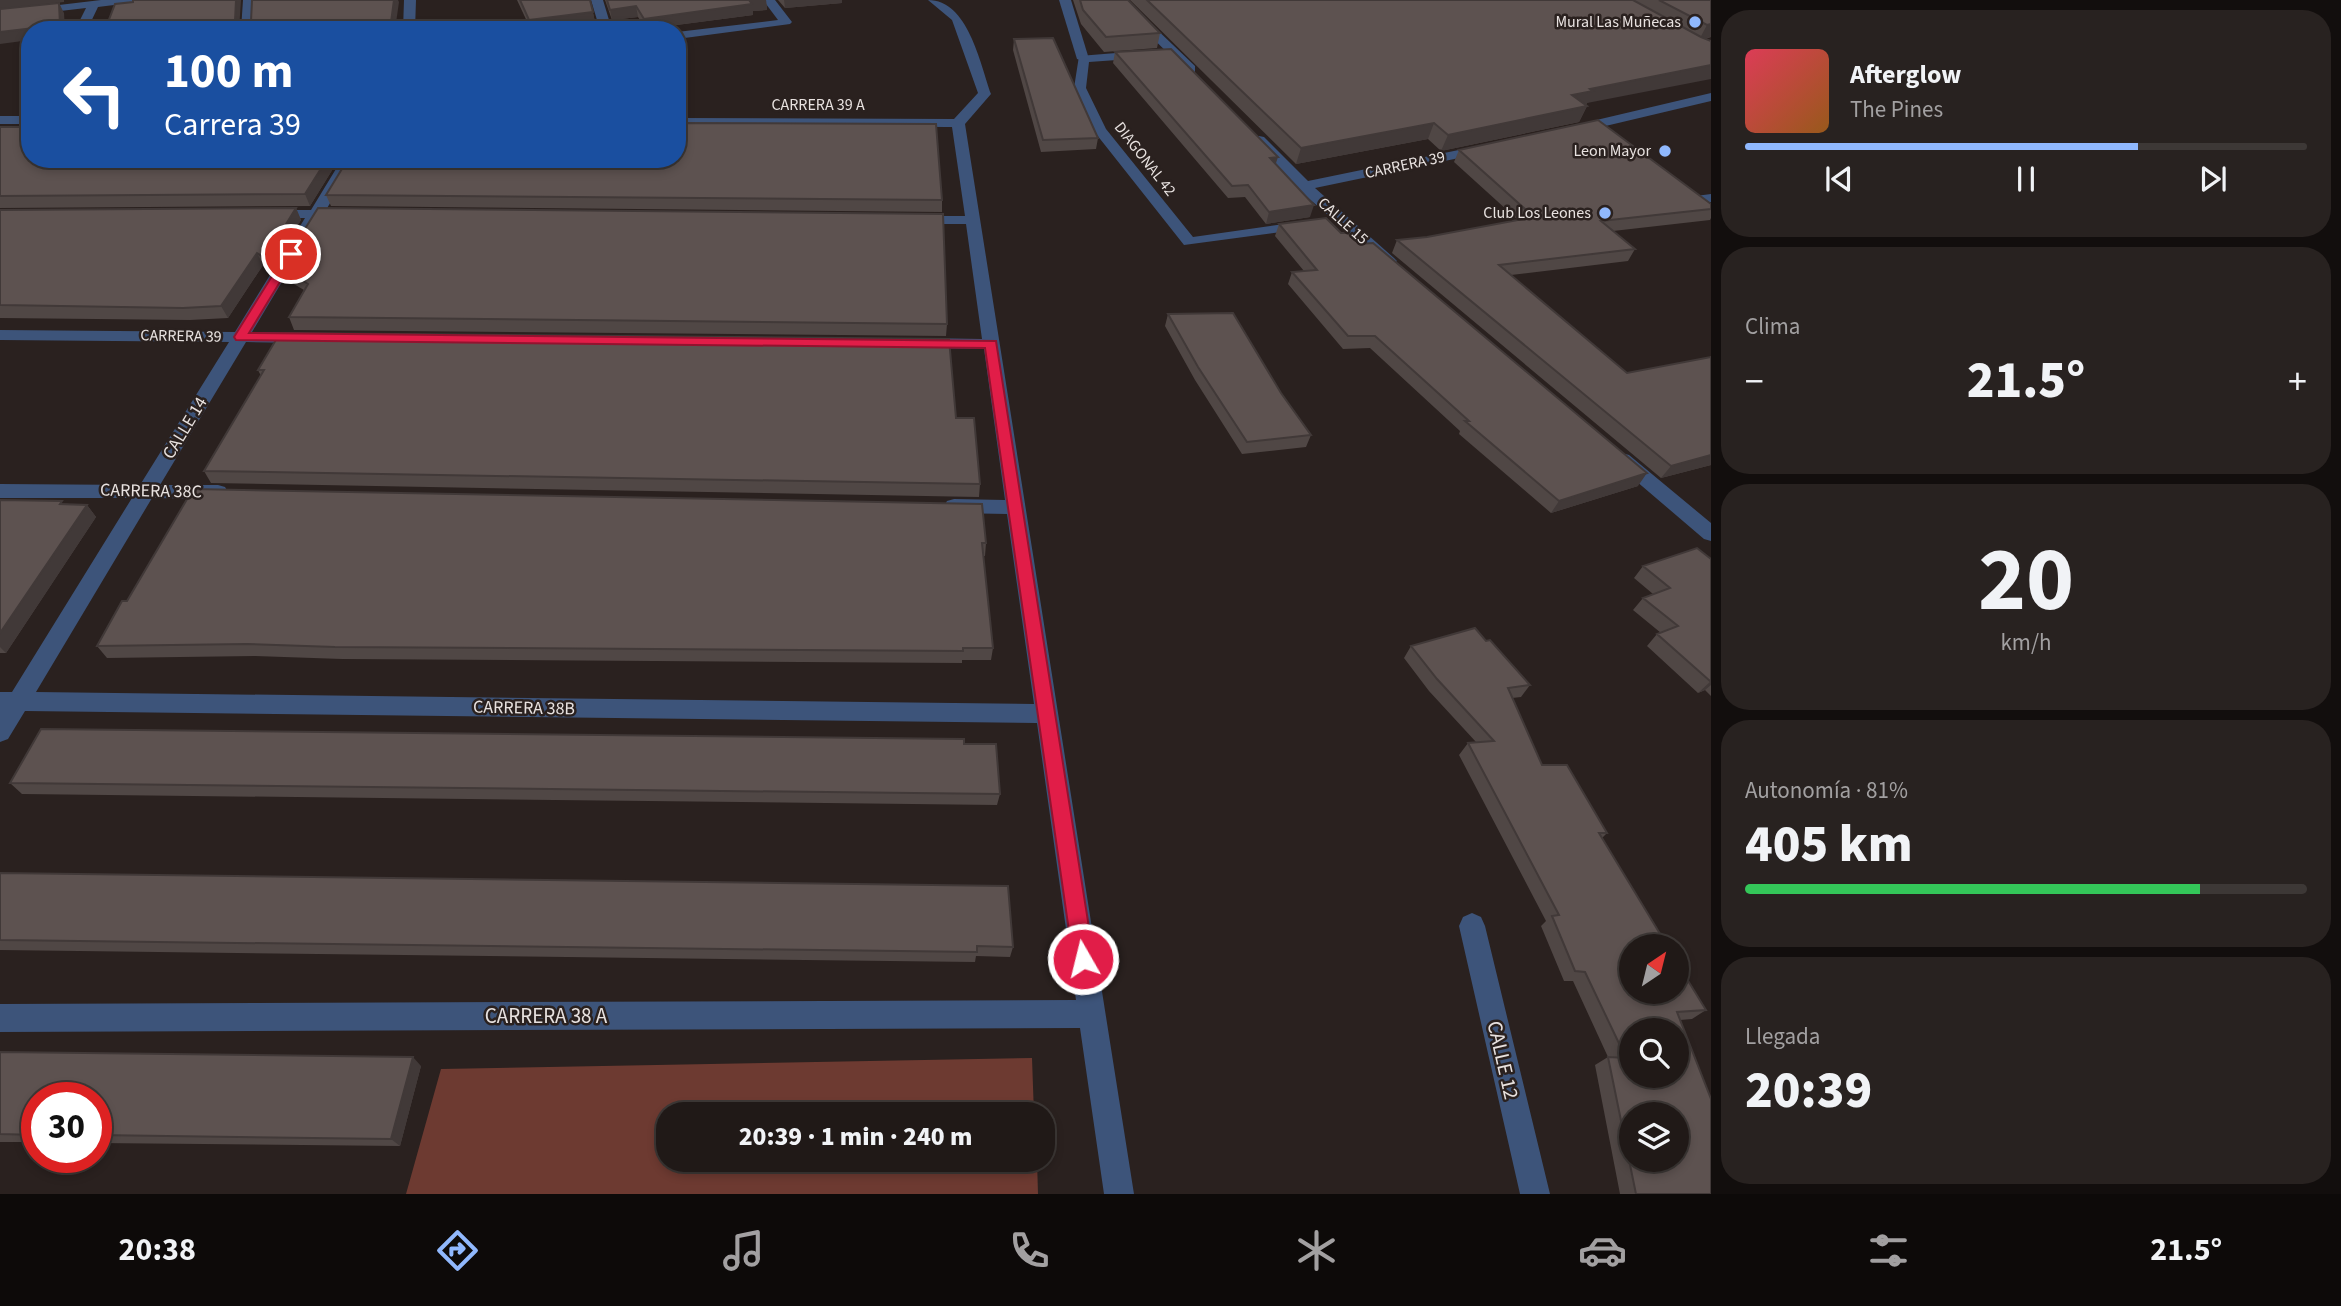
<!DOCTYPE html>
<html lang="es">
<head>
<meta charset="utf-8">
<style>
  :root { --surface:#201917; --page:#282220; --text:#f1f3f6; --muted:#a2a0a1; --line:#3d3836; --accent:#90b8fd }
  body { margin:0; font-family:"Source Sans 3",sans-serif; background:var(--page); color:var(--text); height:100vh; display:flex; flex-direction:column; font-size:26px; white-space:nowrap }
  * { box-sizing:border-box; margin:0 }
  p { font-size:23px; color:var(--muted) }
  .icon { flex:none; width:38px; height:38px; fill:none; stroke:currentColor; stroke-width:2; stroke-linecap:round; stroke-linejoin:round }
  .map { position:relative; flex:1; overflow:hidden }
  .side { display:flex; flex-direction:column; gap:10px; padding:10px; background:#120e0d; width:630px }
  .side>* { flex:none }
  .guide { position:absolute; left:21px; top:21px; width:665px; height:147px; border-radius:28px; box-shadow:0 4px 10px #0003,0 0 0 2px var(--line); background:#1a4fa0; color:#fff; overflow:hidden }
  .needle { width:46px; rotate:35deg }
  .buttons { position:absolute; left:1619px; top:934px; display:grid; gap:14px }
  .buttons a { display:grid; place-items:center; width:70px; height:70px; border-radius:50%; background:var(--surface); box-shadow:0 4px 10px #0003,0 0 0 2px var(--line); font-size:35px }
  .speed { position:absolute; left:21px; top:1082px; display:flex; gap:14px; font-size:35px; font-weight:700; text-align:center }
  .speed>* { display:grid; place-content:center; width:91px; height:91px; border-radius:50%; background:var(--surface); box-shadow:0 4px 10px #0003,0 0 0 2px var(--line); line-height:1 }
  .speed .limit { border:10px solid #d22; background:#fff; color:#111 }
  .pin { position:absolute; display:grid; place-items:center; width:60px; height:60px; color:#fff; margin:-30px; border:4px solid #fff; border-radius:50%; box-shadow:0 2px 7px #0007 }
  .me { position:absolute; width:77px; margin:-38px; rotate:352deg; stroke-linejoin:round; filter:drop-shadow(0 0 5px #0008) }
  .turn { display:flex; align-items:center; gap:24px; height:147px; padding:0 28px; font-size:32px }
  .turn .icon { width:91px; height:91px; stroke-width:2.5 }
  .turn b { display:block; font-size:49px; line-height:60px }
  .big { font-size:52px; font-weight:800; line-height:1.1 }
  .side .tile { flex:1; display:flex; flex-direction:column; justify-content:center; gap:10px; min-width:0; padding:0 24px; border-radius:28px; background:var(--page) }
  .side .dial { align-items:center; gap:0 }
  .dial b { font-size:91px; line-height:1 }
  .song { display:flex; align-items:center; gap:21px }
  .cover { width:84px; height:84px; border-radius:10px; background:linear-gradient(135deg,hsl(350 70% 55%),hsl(30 70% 35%)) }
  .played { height:7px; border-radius:4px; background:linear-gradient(90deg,var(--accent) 70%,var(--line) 70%) }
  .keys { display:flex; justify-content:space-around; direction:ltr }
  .heat { display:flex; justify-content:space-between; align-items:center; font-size:38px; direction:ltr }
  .charge { height:10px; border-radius:5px; background:linear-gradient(90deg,#34c759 81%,var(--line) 0) }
  .trip { position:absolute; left:656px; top:1102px; width:399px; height:70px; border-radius:28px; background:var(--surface); box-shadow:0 4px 10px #0003,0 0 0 2px var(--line); font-weight:800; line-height:70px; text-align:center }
  .menu { display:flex; height:112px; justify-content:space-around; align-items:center; background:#0d0a09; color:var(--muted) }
  .menu .icon { width:49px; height:49px }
  .menu .current { color:var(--accent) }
  .menu b { font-size:32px; color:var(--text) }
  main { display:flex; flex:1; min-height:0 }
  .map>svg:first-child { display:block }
  .green { fill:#6d3a31 }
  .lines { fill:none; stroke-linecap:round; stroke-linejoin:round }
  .service { fill:#3d547a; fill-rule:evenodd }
  .pedestrian { fill:#3d547a; fill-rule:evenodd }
  .minor { fill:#3d547a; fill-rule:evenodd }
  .wall { fill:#504745 }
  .shaded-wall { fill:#413938 }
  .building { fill:#5d5250; stroke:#413938; stroke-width:2; fill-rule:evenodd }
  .route { fill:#e11d48; stroke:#92132f; stroke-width:2 }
  .poi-dot { fill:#90b8fd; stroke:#2a211f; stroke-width:2.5 }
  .labels { text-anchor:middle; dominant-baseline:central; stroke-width:5; stroke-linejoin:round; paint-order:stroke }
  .far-poi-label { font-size:16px; fill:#e8e2e0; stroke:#2a211f; text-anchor:end }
  .far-street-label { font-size:16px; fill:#e8e2e0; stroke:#2a211f }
  .street-label { font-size:18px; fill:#e8e2e0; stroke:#2a211f }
  .near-street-label { font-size:21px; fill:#e8e2e0; stroke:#2a211f }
</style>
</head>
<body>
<main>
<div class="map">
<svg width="1711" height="1194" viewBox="0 0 1711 1194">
  <rect width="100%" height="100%" fill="#2a211f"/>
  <path class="green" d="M1032,1058L1034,1115H668V1160H1037L1038,1194H406L441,1069Z"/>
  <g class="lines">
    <path class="service" d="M1711,194V202L1693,204L1686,200L1688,197Z"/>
    <path class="pedestrian" d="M1059,0H1071L1089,59L1087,62L1077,59Z"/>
    <path class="minor" d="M101,0H136L130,3L98,7L87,30H75L86,8L0,18V12Z
      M243,0H255L253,30H241Z
      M404,0H416L415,30H403Z
      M591,0H603L612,30H600Z
      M763,0H775L792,22L790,24L677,39V32L778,20Z
      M928,0C968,0 980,63 991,94L965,124L1134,1194H1104L1080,1028L0,1032V1004L1076,1000L1037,723L25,711L8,739L0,742V692H12L132,498H0V484L140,485L229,342L0,340V330L235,332L305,218H271L264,214L271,210H311L342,159H356L326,210H341L348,214L341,218H320L252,332L306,333L314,338L306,343L246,342L160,485H218L225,487L228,492L225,497L218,499L152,498L36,692L1034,704L1007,514L954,513L947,511L944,506L947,501L954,499L1005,500L984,349L923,348L915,343L923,338L982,339L966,224H915L908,220L915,216H965L952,127L677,126V118L954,119L978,93L952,20Z
      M1114,0H1126L1195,66V72H1187Z
      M1141,51L1147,55L1145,58L1089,62L1086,88L1106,129L1193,237L1305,221L1312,225L1310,228L1184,245L1093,130L1074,88L1079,56Z
      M1711,93V101L1576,133L1569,129L1571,126Z
      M0,116H30V124H0Z
      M1259,136L1264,137L1308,181L1483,145L1490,149L1483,153L1315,188L1394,258L1397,261L1394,264H1384L1298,189L1254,143V137Z
      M1622,453L1629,455L1711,523V541L1704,539L1615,463L1613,459L1615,455Z
      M1472,913L1481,917L1485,926L1550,1194H1520L1459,926L1463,917Z"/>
  </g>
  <path class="wall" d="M517,0H590L595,22L531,30Z
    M605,0H766L767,10L753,11V15L646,29L638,17L612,20Z
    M778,0H842V3L785,8Z
    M1073,0H1128L1160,33L1157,48L1104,52L1081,24Z
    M1130,0H1711V37L1705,39L1587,103L1586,105L1587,106L1579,122L1441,151L1428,139L1296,164Z
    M1014,39L1098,138L1096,149L1041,152L1013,50Z
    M1115,52L1276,164L1310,217L1266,224L1245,197L1228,198L1113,63Z
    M0,127L339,159L310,206L0,208Z
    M1459,150L1711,204V218L1710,220L1613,231L1635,249L1628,261L1511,275L1627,373L1711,357V465L1661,478L1392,253L1397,240L1427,237L1518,220L1454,162Z
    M326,195L942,200V212L331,206Z
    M296,208L301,220L270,270L263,265L228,318L190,320L0,318V210Z
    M1279,224L1341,233L1359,244L1638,486L1551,513L1459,434L1460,431L1370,348L1343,349L1288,284L1292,272L1304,271L1275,236Z
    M281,267L947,324L946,336L294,330L289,317L304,290L287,280Z
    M1168,314L1281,393L1311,435L1306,447L1242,454L1195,380L1165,326Z
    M258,370L956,418L980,484L979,497L211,483L204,471L261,376Z
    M0,500L87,505L96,517L6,653H0Z
    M986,543L985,556H983L993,648L991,660H962V663L342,659L255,656L107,658L97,646Z
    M1711,559V696L1705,690L1698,693L1647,646L1657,634L1661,633L1633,610L1643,598L1653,594L1634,578L1643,566Z
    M1486,641L1530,685L1521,697L1512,698L1542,765L1607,833L1602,838L1706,1010L1692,1019L1680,1020L1711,1194H1620L1595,1065L1608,1057L1573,981H1564L1541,926L1546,921L1459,755L1468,743L1476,742L1429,691L1404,658L1411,646Z
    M964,744L1000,794L997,805L22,794L10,783Z
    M0,873L1013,947L1010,957L976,956L975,962L0,950Z
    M0,1052L421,1066L400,1146L96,1143V1097H37V1142H0Z"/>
  <path class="shaded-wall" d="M0,0H64V2L0,9Z
    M236,0H241L239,30L235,21Z
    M394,0H398L399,2L395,30H390Z
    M749,0H766L767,10L753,11V15L646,29L644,19Z
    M784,0H842V3L785,8Z
    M59,3L64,13L65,30H30V40L0,44V32Z
    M636,6L638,17L612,20L610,10Z
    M593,12L595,22L537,30H531L529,20Z
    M1711,24V37L1699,40L1707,25Z
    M1711,65V79L1587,103L1586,106L1572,95L1590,89Z
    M1587,106L1579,122L1441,151L1448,135Z
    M1434,123L1428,139L1296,164L1301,148Z
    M1278,157L1274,169L1270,158Z
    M327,159H339L310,206L305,194Z
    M1314,205L1310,217L1266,224L1269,212Z
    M296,208L301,220L270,270L265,258Z
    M257,253L263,265L228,318L221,306Z
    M1711,455V465L1661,478L1671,466Z
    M1647,473L1638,486L1551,513L1559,501Z
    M87,505L96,517L6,653L0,647V633Z
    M1711,681V685L1705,690L1698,693Z
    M413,1057L421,1066L400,1146L391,1139Z"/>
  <path class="building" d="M133,0H236L235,21H251L252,0H394L390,30H105L115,4L133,2Z
    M520,0H590L593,12L529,20Z
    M607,0H753H749L752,4L644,19L636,6L610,10Z
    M1080,0H1128L1160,33L1106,37L1083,10Z
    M1147,0H1633L1701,37L1711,41V65L1590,89L1593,91L1572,95L1587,106L1448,135L1434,123L1301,148Z
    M1659,0H1711V24L1707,25Z
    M59,3L60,25L0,32V9Z
    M1053,38L1098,138L1043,140L1014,39Z
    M1171,49L1278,157L1270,158L1314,205L1269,212L1248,185L1232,186L1115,52Z
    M1598,120L1711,204V209L1601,221L1635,249L1499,265L1627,373L1711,357V455L1671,466L1397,240L1427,237L1534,217L1459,150Z
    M677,123L936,124L942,200L326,195L348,159H677Z
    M0,127H30V159H327L305,194L0,196Z
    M296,208L265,258L257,253L221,306L183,308L0,305V210Z
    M318,208L943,214L947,324L289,317L308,284L281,267Z
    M1326,218L1341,233H1348L1359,244L1373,243L1647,473L1559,501L1465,421H1469L1375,336H1348L1292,272L1317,270L1279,224Z
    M1233,313L1281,393L1311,435L1247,442L1198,367L1168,314Z
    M280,333L949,339L956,418H974L980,484L204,471L264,370H258Z
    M193,489L982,504L986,543H982L993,648H963V651L335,647L247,644L97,646L122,601H127Z
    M0,500L62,501L60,504L87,505L0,633Z
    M1697,548L1711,559V681H1710L1657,634L1678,626L1643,598L1670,588L1643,566Z
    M1475,628L1486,641L1490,640L1530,685L1508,688L1542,765H1567L1607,833H1599L1668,947H1631V992H1676V961L1706,1010L1677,1012L1711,1099V1194H1636L1608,1057L1626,1058L1585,972L1575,971L1552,916L1559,915L1468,743L1494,741L1437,679L1411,646ZM1631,1031H1676V1076H1631ZM1631,1115H1676V1160H1631Z
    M41,729L964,739V744H996L1000,794L10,783Z
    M0,873L1008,886L1013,947L977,946V952L0,940Z
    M0,1052L413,1057L391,1139L96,1135V1097H37V1135L0,1134Z"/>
  <path class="route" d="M287,252L297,254L249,333L996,341L1094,959L1091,966L1083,969L1076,966L1073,959L985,348L236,340L234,337Z"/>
  <g class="poi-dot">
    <circle cx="1695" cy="22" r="7"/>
    <circle cx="1665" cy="151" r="7"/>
    <circle cx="1605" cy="213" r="7"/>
  </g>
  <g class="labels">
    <g class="far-poi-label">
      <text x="1681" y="22">Mural Las Muñecas</text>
      <text x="1651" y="151">Leon Mayor</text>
      <text x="1591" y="213">Club Los Leones</text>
    </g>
    <g class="far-street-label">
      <text x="818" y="105">CARRERA 39 A</text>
      <text transform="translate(1145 159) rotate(52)">DIAGONAL 42</text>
      <text transform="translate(1405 165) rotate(-12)">CARRERA 39</text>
      <text transform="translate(1343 221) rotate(42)">CALLE 15</text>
      <text transform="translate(181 336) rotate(1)">CARRERA 39</text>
    </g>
    <g class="street-label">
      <text transform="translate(185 428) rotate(-59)">CALLE 14</text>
      <text transform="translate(151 491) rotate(1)">CARRERA 38C</text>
      <text transform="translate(524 708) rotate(1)">CARRERA 38B</text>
    </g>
    <g class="near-street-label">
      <text x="546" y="1016">CARRERA 38 A</text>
      <text transform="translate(1503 1060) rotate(77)">CALLE 12</text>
    </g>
  </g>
</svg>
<div class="buttons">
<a><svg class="needle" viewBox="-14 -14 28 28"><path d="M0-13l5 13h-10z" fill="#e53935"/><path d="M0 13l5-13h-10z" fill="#a2a0a1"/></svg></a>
<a><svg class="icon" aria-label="search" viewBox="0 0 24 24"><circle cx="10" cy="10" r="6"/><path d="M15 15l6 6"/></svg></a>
<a><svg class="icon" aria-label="layers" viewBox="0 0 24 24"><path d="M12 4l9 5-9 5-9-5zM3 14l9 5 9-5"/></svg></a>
</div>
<div class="speed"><div class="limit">30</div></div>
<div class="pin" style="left:291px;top:254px;background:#d93025"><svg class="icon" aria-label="arrive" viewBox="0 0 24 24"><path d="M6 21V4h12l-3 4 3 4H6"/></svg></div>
<svg class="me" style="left:1083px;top:959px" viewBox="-20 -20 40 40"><circle r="17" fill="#e11d48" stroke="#fff" stroke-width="3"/><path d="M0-11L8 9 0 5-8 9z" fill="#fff"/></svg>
<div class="trip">20:39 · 1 min · 240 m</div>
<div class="guide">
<div class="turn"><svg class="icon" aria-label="left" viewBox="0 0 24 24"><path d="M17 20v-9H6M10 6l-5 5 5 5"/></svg><div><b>100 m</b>Carrera 39</div></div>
</div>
</div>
<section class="side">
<div class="tile">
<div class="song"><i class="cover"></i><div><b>Afterglow</b><p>The Pines</p></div></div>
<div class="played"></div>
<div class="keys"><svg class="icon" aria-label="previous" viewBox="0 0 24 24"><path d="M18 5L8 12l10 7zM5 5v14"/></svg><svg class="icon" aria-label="pause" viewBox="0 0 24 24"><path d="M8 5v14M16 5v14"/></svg><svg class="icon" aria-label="next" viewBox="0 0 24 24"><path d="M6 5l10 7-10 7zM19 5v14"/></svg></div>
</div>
<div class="tile"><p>Clima</p>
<div class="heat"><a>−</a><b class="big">21.5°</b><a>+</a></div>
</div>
<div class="tile dial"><b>20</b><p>km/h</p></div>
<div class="tile"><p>Autonomía · 81%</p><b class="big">405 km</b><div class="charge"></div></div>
<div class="tile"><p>Llegada</p><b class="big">20:39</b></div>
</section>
</main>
<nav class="menu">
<b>20:38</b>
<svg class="icon current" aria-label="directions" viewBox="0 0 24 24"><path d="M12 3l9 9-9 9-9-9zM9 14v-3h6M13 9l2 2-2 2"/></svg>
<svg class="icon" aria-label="music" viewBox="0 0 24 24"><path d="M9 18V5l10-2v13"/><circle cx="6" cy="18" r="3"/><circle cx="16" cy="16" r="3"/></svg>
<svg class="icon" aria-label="phone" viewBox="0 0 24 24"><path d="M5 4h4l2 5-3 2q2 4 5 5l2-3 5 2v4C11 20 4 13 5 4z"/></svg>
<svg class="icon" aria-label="climate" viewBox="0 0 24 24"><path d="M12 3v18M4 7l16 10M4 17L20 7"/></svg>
<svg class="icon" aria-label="car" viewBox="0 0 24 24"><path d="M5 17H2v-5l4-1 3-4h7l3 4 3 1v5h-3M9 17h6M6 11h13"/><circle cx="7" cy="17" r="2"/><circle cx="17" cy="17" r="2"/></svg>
<svg class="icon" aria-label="filters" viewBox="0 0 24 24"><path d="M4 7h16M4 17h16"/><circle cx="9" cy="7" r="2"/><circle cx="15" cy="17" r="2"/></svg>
<b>21.5°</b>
</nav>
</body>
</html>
